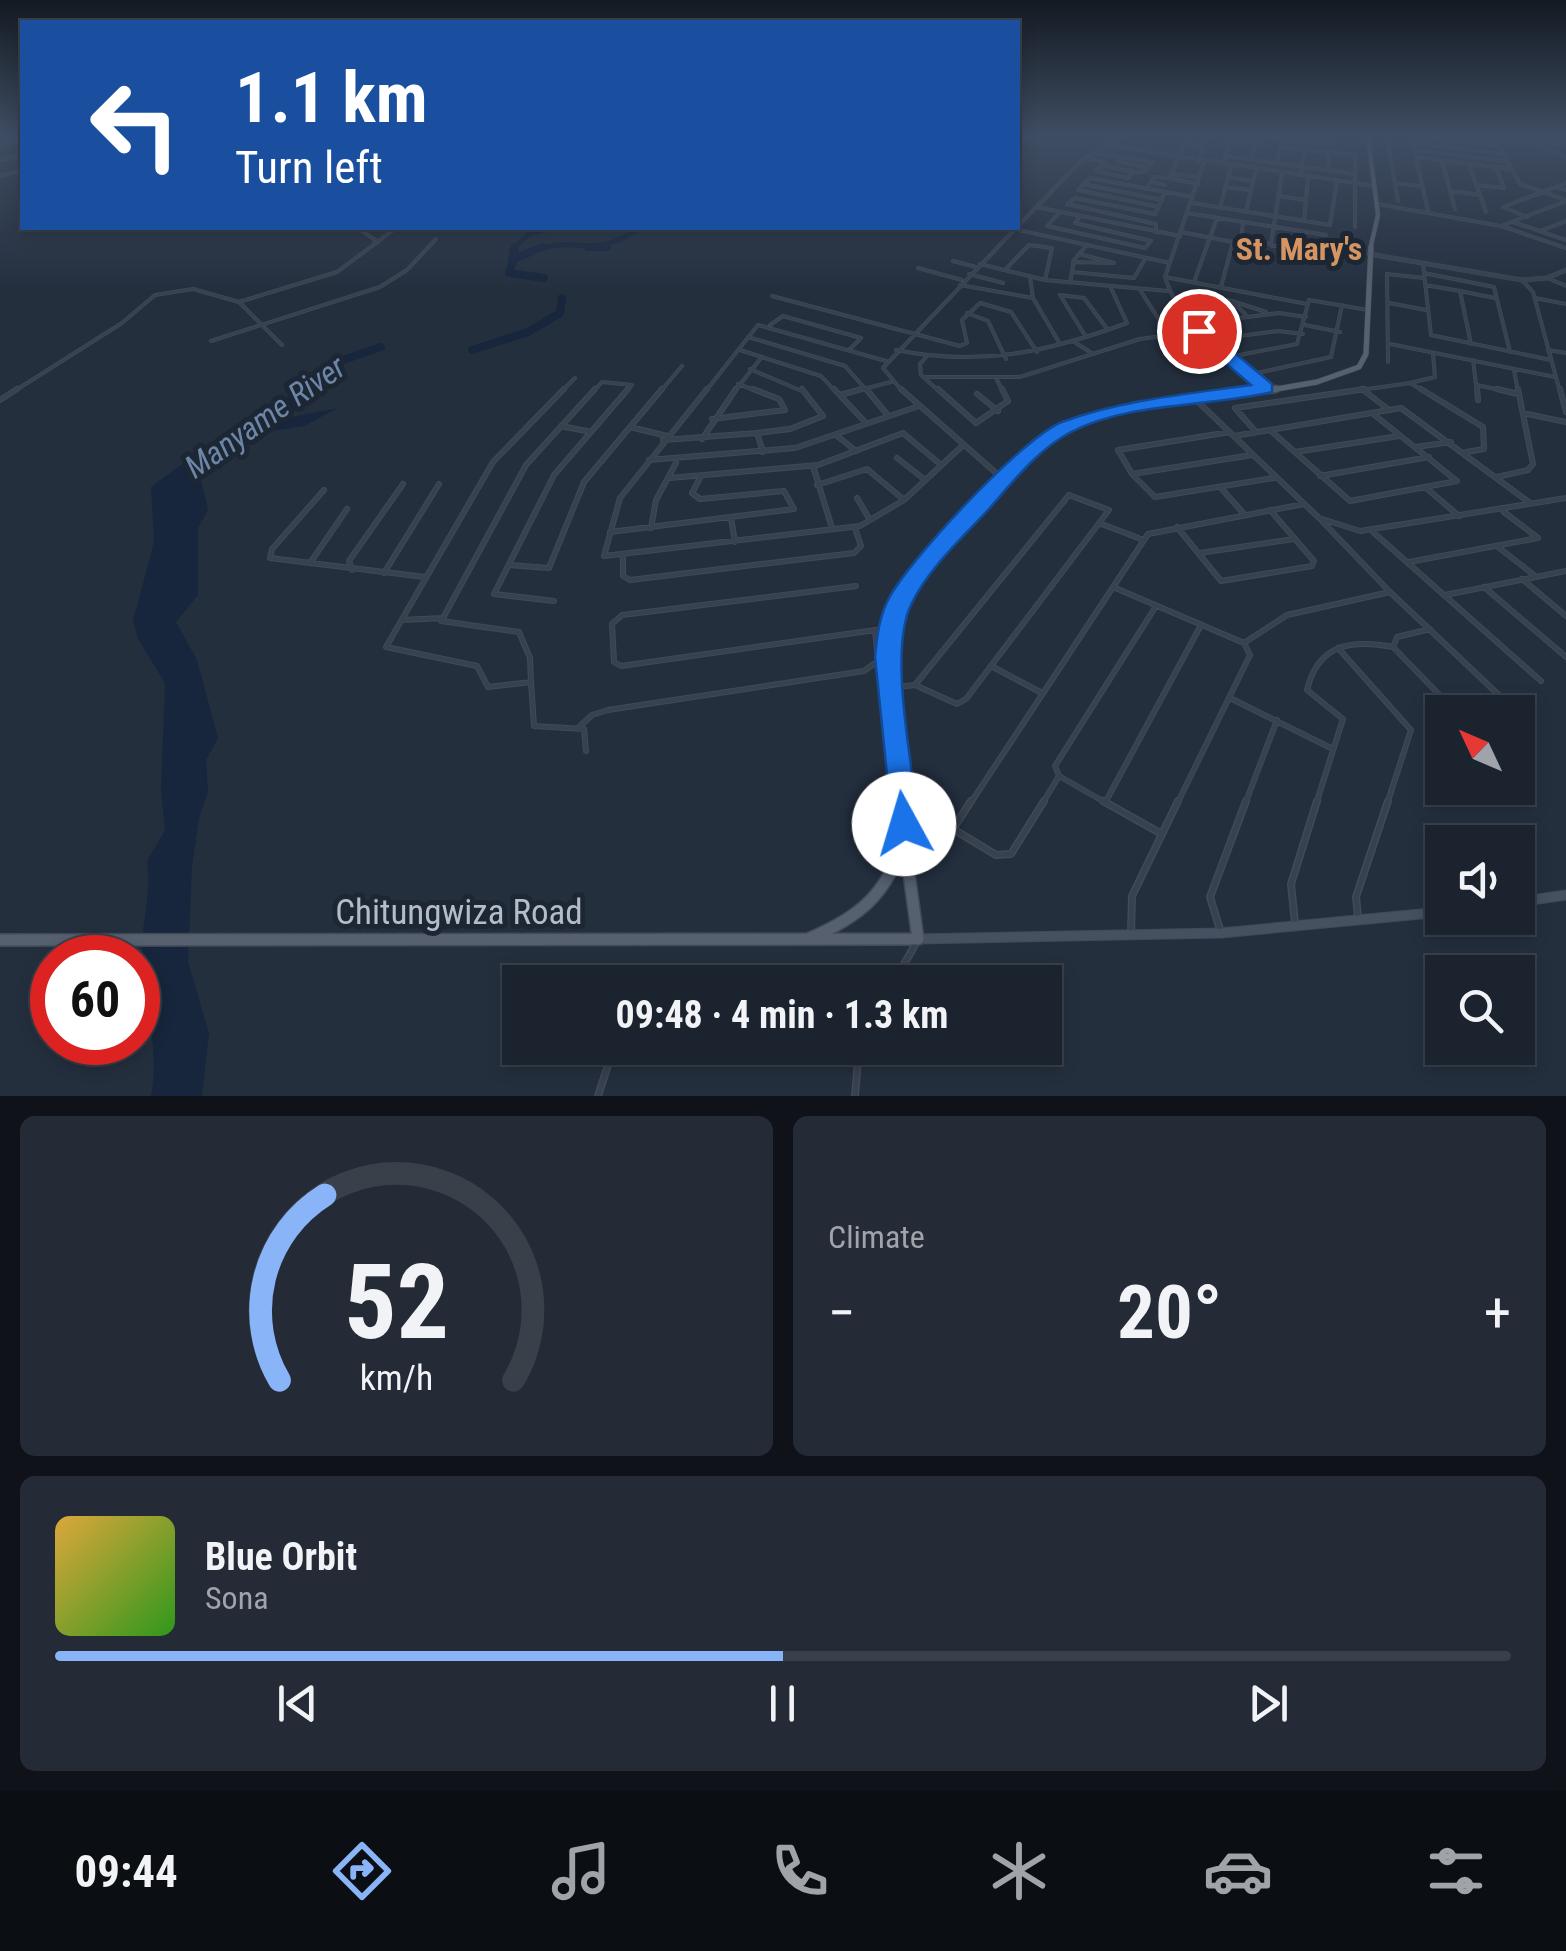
<!DOCTYPE html>
<html lang="en">
<head>
<meta charset="utf-8">
<style>
  :root { --surface:#1b232e; --page:#242b36; --text:#f1f3f6; --muted:#a0a4aa; --line:#39404a; --accent:#8ab4f8 }
  body { margin:0; font-family:"Roboto Condensed",sans-serif; background:var(--page); color:var(--text); height:100vh; display:flex; flex-direction:column; font-size:38px; white-space:nowrap }
  * { box-sizing:border-box; margin:0 }
  p { font-size:32px; color:var(--muted) }
  .icon { flex:none; width:55px; height:55px; fill:none; stroke:currentColor; stroke-width:2; stroke-linecap:round; stroke-linejoin:round }
  .map { position:relative; height:1096px; overflow:hidden }
  .panel { display:flex; flex-direction:column; gap:20px; padding:20px; background:#0f1319; flex:1 }
  .panel>* { flex:none }
  .banner { position:absolute; left:20px; top:20px; width:1000px; height:210px; border-radius:0px; box-shadow:0 5px 15px #0003,0 0 0 2px var(--line); background:#1a4fa0; color:#fff; overflow:hidden }
  .needle { width:65px; rotate:314deg }
  .buttons { position:absolute; left:1425px; top:695px; display:grid; gap:20px }
  .buttons a { display:grid; place-items:center; width:110px; height:110px; border-radius:0px; background:var(--surface); box-shadow:0 5px 15px #0003,0 0 0 2px var(--line); font-size:50px }
  .speed { position:absolute; left:30px; top:935px; display:flex; gap:20px; font-size:50px; font-weight:700; text-align:center }
  .speed>* { display:grid; place-content:center; width:130px; height:130px; border-radius:50%; background:var(--surface); box-shadow:0 5px 15px #0003,0 0 0 2px var(--line); line-height:1 }
  .speed .limit { border:15px solid #d22; background:#fff; color:#111 }
  .pin { position:absolute; display:grid; place-items:center; width:85px; height:85px; color:#fff; margin:-42px; border:5px solid #fff; border-radius:50%; box-shadow:0 2px 10px #0007 }
  .me { position:absolute; width:110px; margin:-55px; rotate:354deg; stroke-linejoin:round; filter:drop-shadow(0 0 8px #0008) }
  .turn { display:flex; align-items:center; gap:35px; height:210px; padding:0 50px; font-size:45px }
  .turn .icon { width:130px; height:130px; stroke-width:2.5 }
  .turn b { display:block; font-size:70px; line-height:85px }
  .big { font-size:75px; font-weight:700; line-height:1.1 }
  .panel .tile { flex:1; display:flex; flex-direction:column; justify-content:center; gap:15px; min-width:0; padding:0 35px; border-radius:15px; background:var(--page) }
  .panel .dial { align-items:center; gap:0 }
  .dial svg { height:260px; overflow:visible; fill:none; stroke:var(--line); stroke-width:7; stroke-linecap:round; text-anchor:middle }
  .dial text { fill:var(--text); stroke:none }
  .song { display:flex; align-items:center; gap:30px }
  .cover { width:120px; height:120px; border-radius:15px; background:linear-gradient(135deg,hsl(40 70% 55%),hsl(110 70% 35%)) }
  .played { height:10px; border-radius:5px; background:linear-gradient(90deg,var(--accent) 50%,var(--line) 50%) }
  .keys { display:flex; justify-content:space-around; direction:ltr }
  .heat { display:flex; justify-content:space-between; align-items:center; font-size:55px; direction:ltr }
  .panel .tiles { flex:1; display:grid; gap:20px; grid-template-columns:1fr 1fr }
  .tile:last-child { grid-column:span 2 }
  .trip { position:absolute; left:502px; top:965px; width:560px; height:100px; border-radius:0px; background:var(--surface); box-shadow:0 5px 15px #0003,0 0 0 2px var(--line); font-weight:700; line-height:100px; text-align:center }
  .dock { display:flex; height:160px; justify-content:space-around; align-items:center; background:#0b0e12; color:var(--muted) }
  .dock .icon { width:70px; height:70px }
  .dock .active { color:var(--accent) }
  .dock b { font-size:45px; color:var(--text) }
  .map>svg:first-child { display:block }
  .water { fill:#17263c }
  .lines { fill:none; stroke-linecap:round; stroke-linejoin:round }
  .river-far2 { stroke:#17263c; stroke-width:5 }
  .river-far1 { stroke:#17263c; stroke-width:8 }
  .river { stroke:#17263c; stroke-width:9 }
  .minor-far2-casing { stroke:#414a57; stroke-width:4 }
  .minor-far1-casing { stroke:#414a57; stroke-width:6 }
  .minor-casing { stroke:#414a57; stroke-width:8 }
  .tertiary-far1-casing { stroke:#414a57; stroke-width:4 }
  .tertiary-casing { stroke:#414a57; stroke-width:5 }
  .secondary-casing { stroke:#414a57; stroke-width:11 }
  .primary-far4-casing { stroke:#414a57; stroke-width:5 }
  .primary-far3-casing { stroke:#414a57; stroke-width:6 }
  .primary-far2-casing { stroke:#414a57; stroke-width:9 }
  .primary-far1-casing { stroke:#414a57; stroke-width:11 }
  .primary-casing { stroke:#414a57; stroke-width:14 }
  .minor-far2 { stroke:#38414e; stroke-width:2.5 }
  .minor-far1 { stroke:#38414e; stroke-width:4 }
  .minor { stroke:#38414e; stroke-width:5 }
  .tertiary-far1 { stroke:#38414e; stroke-width:2.5 }
  .tertiary { stroke:#38414e; stroke-width:4 }
  .secondary { stroke:#465061; stroke-width:9 }
  .primary-far4 { stroke:#56606e; stroke-width:4 }
  .primary-far3 { stroke:#56606e; stroke-width:5 }
  .primary-far2 { stroke:#56606e; stroke-width:6 }
  .primary-far1 { stroke:#56606e; stroke-width:9 }
  .primary { stroke:#56606e; stroke-width:11 }
  .route { fill:#1a73e8; stroke:#114b97; stroke-width:2.5 }
  .labels { text-anchor:middle; dominant-baseline:central; stroke-width:10; stroke-linejoin:round; paint-order:stroke }
  .far-district-label { font-size:32px; font-weight:bold; fill:#d59563; stroke:#1d2633 }
  .water-label { font-size:32px; font-style:italic; fill:#6d86a8; stroke:#1d2633 }
  .near-street-label { font-size:35px; fill:#b4bcc9; stroke:#1d2633 }
</style>
</head>
<body>
<div class="map">
<svg width="1566" height="1096" viewBox="0 0 1566 1096">
  <rect width="100%" height="100%" fill="#242f3e"/>
  <path class="water" d="M293,394H305L311,401L295,409L292,417L338,408L304,426L265,432L199,471L208,510L198,528V595L176,622L197,660L218,738L206,760L208,792L199,818L192,867L188,962L209,1033L202,1096H151C160,1050 144,1001 142,955C141,922 152,894 147,861L165,830L161,791L165,683L138,639L133,621L154,542L151,487L223,434Z"/>
  <g class="lines">
    <path class="river-far2" d="M512,250L529,234L553,228
      M533,250C584,235 590,261 640,228"/>
    <path class="river-far1" d="M542,247L514,259L509,273L544,278
      M588,247H607
      M512,259L515,247
      M472,350L528,332L560,313L562,298
      M304,392L343,360L381,347"/>
    <path class="river" d="M293,403L307,389"/>
    <g class="minor-far2-casing">
      <path id="minor-far2" d="M1313,137L1330,139
        M1387,137L1398,201
        M1411,137L1428,211
        M1421,137L1496,146
        M1521,137L1566,139
        M1495,139L1520,184L1566,200
        M1413,143L1502,154
        M1255,144L1263,137L1330,145
        M0,145L22,140
        M1106,145L1375,186
        M1544,145L1566,144
        M1540,146L1566,157
        M1414,150L1504,161
        M1095,153L1152,162L1144,172H1134
        M1154,153H1180L1185,144L1204,147
        M1120,156L1116,161L1148,168
        M1225,156L1354,174
        M1416,157L1509,169
        M1084,158L1105,162L1102,165
        M1225,158L1229,141L1255,144L1251,160
        M0,160L22,155
        M1198,161L1208,137
        M1442,161L1455,209
        M1204,162L1165,277C1181,328 1226,357 1266,388
        M1276,163L1281,147L1328,153
        M1102,165L1134,172L1128,178L1096,171Z
        M1469,165L1486,212
        M1328,169L1329,152L1355,155V227
        M1171,174L1199,177
        M1301,175L1304,150
        M0,176L22,170
        M1228,177L1253,181
        M1168,178L1198,184
        M1151,182L1165,185
        M1395,183L1420,186
        M1083,184L1162,200
        M1476,185L1504,188L1496,168
        M1225,187L1250,190
        M1556,187L1566,190
        M1146,189L1154,177L1170,178L1177,159
        M1451,191L1480,195
        M1278,196L1306,200
        M1193,203L1330,225L1337,181
        M1377,204L1501,226L1566,248
        M1037,207L1180,236
        M1159,207L1078,190L1090,178L1193,197
        M1220,208L1231,166
        M1060,212L1047,226L1145,248L1151,241
        M1246,212L1256,169
        M1187,213L1326,235
        M1080,216L1075,223L1151,241
        M1527,217L1503,207L1566,183
        M1304,221L1308,177
        M1513,222L1566,240
        M1243,223L1241,241L1271,244L1282,173
        M1018,226L1084,158L1125,137
        M1501,226L1566,201
        M358,228L378,242
        M1014,229L1170,263
        M1540,231L1566,221
        M1156,232V224L1067,204L1075,198L1155,214L1165,192
        M1181,232L1233,242L1221,287
        M1272,246L1300,245
        M953,261L976,267
        M1073,262L1114,263L1079,254
        M980,264L1045,280L1168,291
        M1423,264L1431,335L1551,360
        M918,268L962,280
        M1005,270L1029,245L1052,248L1045,280
        M1072,272L1134,278L1145,259
        M1424,273L1494,287L1510,352
        M969,274L1003,283
        M1030,277L1033,298L1060,344
        M1165,277L1307,304
        M1547,278L1566,286
        M1522,280L1533,292L1560,392
        M1194,282L1217,218
        M1070,283L1074,260L1087,245
        M960,285L1033,298
        M1425,285L1460,291L1471,344
        M1140,290L1169,335
        M1460,291L1495,298
        M772,296L960,346L967,343L962,320L980,303L1011,312L1037,352
        M1535,298L1566,304
        M1232,301L1266,312
        M239,302L282,345
        M1389,303L1426,310
        M967,313L988,321L1006,359
        M1224,319L1205,297L1232,301L1247,316
        M1192,324L1279,313L1306,317
        M770,325L783,316L861,338L849,350
        M1305,325L1340,332
        M748,337L845,366L868,392
        M1086,337L1060,295L1084,298L1108,330
        M1209,340L1278,331L1303,334
        M211,341L380,287L407,270L436,239
        M1073,341L1093,354
        M1390,344L1555,377
        M740,350L821,376L836,392
        M896,350C980,367 1048,352 1127,323L1111,288
        M1548,350L1566,353
        M926,357L920,364L921,375L940,392
        M1229,357L1297,344L1309,300L1368,310
        M1473,360L1477,392
        M1388,362L1387,274L1424,278
        M750,369L804,392
        M1514,370L1518,392
        M1252,374L1331,357L1342,305
        M924,377H1020L1140,339L1199,331
        M997,380L1003,392
        M1410,383L1435,377L1433,354
        M738,384L760,392
        M1477,385L1509,392
        M1361,389L1365,392
        M13,392L122,323L155,295L193,289L239,302L337,272L396,228
        M561,392L575,378
        M593,392L602,382L632,385L626,392
        M660,392L682,366
        M705,392L758,325L886,361
        M734,392L761,358
        M852,392L891,382
        M903,392L883,368L1016,228
        M1347,392L1410,383L1425,392"/>
    </g>
    <g class="minor-far1-casing">
      <path id="minor-far1" d="M564,389L493,462L386,647L477,666L488,687L531,682L534,726L584,729L586,751
        M707,389L620,498L604,556L860,526L904,500L961,447
        M834,389L866,423
        M866,389L887,414
        M901,389L1004,480
        M938,389L976,423L1008,401L1002,389
        M1362,389L1389,410
        M1421,389L1483,427L1484,449L1466,452
        M1477,389L1478,400
        M1497,389L1518,394
        M1560,389L1566,412
        M977,394L998,411
        M840,395L862,389
        M1194,398L1319,518L1360,531L1566,498
        M0,400L17,389
        M1372,413L1457,481
        M1523,413L1566,422
        M712,419L785,410L779,399L753,389
        M561,426L591,432
        M630,427L662,389
        M1270,430L1350,501L1457,481
        M1256,432L1235,408L1365,389
        M836,435L856,451
        M1234,436L1401,408L1530,503
        M702,439L736,389
        M663,440L757,433
        M1416,447L1451,442
        M763,452L757,433L790,429L823,416L802,389
        M1295,452L1399,436
        M1252,455L1132,474L1155,497L1274,478
        M897,458L924,479
        M649,460L795,448L916,407
        M813,466L832,528
        M1132,474L1118,450L1230,432
        M1320,476L1429,457
        M1497,477L1528,470L1533,464L1518,389
        M670,478L818,465L903,433L940,464
        M817,485L867,469L903,499
        M1220,487L1244,514
        M1425,487L1459,516
        M324,490L272,549L270,558L425,577
        M1069,495L1109,510L966,699L957,704L915,685Z
        M857,498L870,520
        M731,518L735,542
        M1099,523L1141,539
        M1177,527L1221,581L1312,566L1314,561L1270,510
        M651,528L656,500L676,463
        M610,532L794,509L784,491L700,499L692,493L700,478
        M1373,532L1541,681
        M1498,547L1534,575
        M1200,553L1294,539
        M623,556V576L630,580L854,553L861,546L855,528
        M1409,562L1538,538L1504,512
        M310,563L347,509
        M509,565L549,568L584,482L630,427L667,436
        M352,570L349,561L403,484
        M384,573L439,484
        M1522,579L1566,616
        M856,586L622,615L612,624L614,662L621,666L890,628
        M1113,587L1244,643L1250,655L1177,804
        M1484,587L1566,657
        M1390,592L1503,699
        M1445,595L1566,571
        M554,601L494,594L554,475L628,389
        M402,620L443,618L526,465L595,389
        M441,621L519,632L530,658L531,682
        M1244,643L1287,615L1390,592L1322,521
        M1393,647L1456,712
        M1338,648L1411,730L1387,804
        M993,667L1040,692
        M889,688L915,685
        M1230,698L1333,749
        M578,728L592,715L608,710L864,671L878,661L875,630
        M1106,801L1200,627
        M970,804L1148,534L1304,504
        M1042,804L1059,776
        M1108,804L1059,776L1055,766L1156,606
        M1245,804L1277,720
        M1316,804L1343,719L1307,690C1318,644 1351,639 1393,647L1397,637L1430,629"/>
    </g>
    <g class="minor-casing">
      <path id="minor" d="M971,801L953,829L996,855L1011,854L1044,801
        M1103,801L1160,833
        M1358,917L1356,897L1388,801
        M1295,923L1291,884L1317,801
        M1131,932L1132,896L1178,801
        M1221,933L1210,897L1246,801
        M894,982L916,943
        M598,1096L613,1050L774,1048
        M855,1096L859,1048"/>
    </g>
    <g class="tertiary-far1-casing">
      <path id="tertiary-far1" d="M1481,137L1535,144L1566,142"/>
    </g>
    <g class="tertiary-casing">
      <path id="tertiary" d="M1369,254L1522,280L1547,278L1566,270"/>
    </g>
    <g class="secondary-casing">
      <path id="secondary" d="M1518,902L1566,895
        M918,939L1221,933L1442,912"/>
    </g>
    <g class="primary-far4-casing">
      <path id="primary-far4" d="M1368,137L1378,215L1370,250"/>
    </g>
    <g class="primary-far3-casing">
      <path id="primary-far3" d="M1259,392L1317,382L1359,367L1366,354L1371,247"/>
    </g>
    <g class="primary-far2-casing">
      <path id="primary-far2" d="M917,573C958,521 1025,445 1087,421C1146,398 1214,398 1276,389"/>
    </g>
    <g class="primary-far1-casing">
      <path id="primary-far1" d="M899,804C890,729 870,634 919,570"/>
    </g>
    <g class="primary-casing">
      <path id="primary" d="M808,939C860,917 886,895 904,841
        M0,940L918,939L899,801"/>
    </g>
    <use href="#minor-far2" class="minor-far2"/>
    <use href="#minor-far1" class="minor-far1"/>
    <use href="#minor" class="minor"/>
    <use href="#tertiary-far1" class="tertiary-far1"/>
    <use href="#tertiary" class="tertiary"/>
    <use href="#secondary" class="secondary"/>
    <use href="#primary-far4" class="primary-far4"/>
    <use href="#primary-far3" class="primary-far3"/>
    <use href="#primary-far2" class="primary-far2"/>
    <use href="#primary-far1" class="primary-far1"/>
    <use href="#primary" class="primary"/>
  </g>
  <linearGradient id="sky" x2="0" y2="1"><stop stop-color="#141a22"/><stop offset="0.47" stop-color="#3f4d63"/><stop offset="1" stop-color="#3f4d63" stop-opacity="0"/></linearGradient>
  <rect width="1566" height="290" fill="url(#sky)"/>
  <path class="route" d="M1193,328H1205L1272,384V392C1210,407 1128,402 1071,432C1038,449 1012,483 988,510C962,538 927,570 911,605C888,652 913,769 919,824L914,833L904,837L893,833L875,657C877,636 879,617 889,598C910,559 1023,437 1062,422C1122,400 1187,394 1251,385L1193,335Z"/>
  <g class="labels">
    <g class="far-district-label">
      <text x="1299" y="249">St. Mary's</text>
    </g>
    <g class="water-label">
      <text transform="translate(265 417) rotate(-35)">Manyame River</text>
    </g>
    <g class="near-street-label">
      <text x="459" y="912">Chitungwiza Road</text>
    </g>
  </g>
</svg>
<div class="buttons">
<a><svg class="needle" viewBox="-14 -14 28 28"><path d="M0-13l5 13h-10z" fill="#e53935"/><path d="M0 13l5-13h-10z" fill="#a0a4aa"/></svg></a>
<a><svg class="icon" aria-label="sound" viewBox="0 0 24 24"><path d="M4 9h4l5-4v14l-5-4H4zM17 9q2 3 0 6"/></svg></a>
<a><svg class="icon" aria-label="search" viewBox="0 0 24 24"><circle cx="10" cy="10" r="6"/><path d="M15 15l6 6"/></svg></a>
</div>
<div class="speed"><div class="limit">60</div></div>
<div class="pin" style="left:1199px;top:331px;background:#d93025"><svg class="icon" aria-label="arrive" viewBox="0 0 24 24"><path d="M6 21V4h12l-3 4 3 4H6"/></svg></div>
<svg class="me" style="left:904px;top:824px" viewBox="-20 -20 40 40"><circle r="19" fill="#fff"/><path d="M0-13L10 11 0 6-10 11z" fill="#1a73e8"/></svg>
<div class="trip">09:48 · 4 min · 1.3 km</div>
<div class="banner">
<div class="turn"><svg class="icon" aria-label="left" viewBox="0 0 24 24"><path d="M17 20v-9H6M10 6l-5 5 5 5"/></svg><div><b>1.1 km</b>Turn left</div></div>
</div>
</div>
<section class="panel">
<div class="tiles">
<div class="tile dial"><svg viewBox="0 0 100 80">
<path d="M14 69A42 42 0 1 1 86 69"/>
<path d="M14 69A42 42 0 0 1 28 12" stroke="#8ab4f8"/>
<text x="50" y="56" font-size="32" font-weight="700">52</text>
<text x="50" y="72" font-size="11">km/h</text>
</svg></div>
<div class="tile"><p>Climate</p>
<div class="heat"><a>−</a><b class="big">20°</b><a>+</a></div>
</div>
<div class="tile">
<div class="song"><i class="cover"></i><div><b>Blue Orbit</b><p>Sona</p></div></div>
<div class="played"></div>
<div class="keys"><svg class="icon" aria-label="previous" viewBox="0 0 24 24"><path d="M18 5L8 12l10 7zM5 5v14"/></svg><svg class="icon" aria-label="pause" viewBox="0 0 24 24"><path d="M8 5v14M16 5v14"/></svg><svg class="icon" aria-label="next" viewBox="0 0 24 24"><path d="M6 5l10 7-10 7zM19 5v14"/></svg></div>
</div>
</div>
</section>
<nav class="dock">
<b>09:44</b>
<svg class="icon active" aria-label="directions" viewBox="0 0 24 24"><path d="M12 3l9 9-9 9-9-9zM9 14v-3h6M13 9l2 2-2 2"/></svg>
<svg class="icon" aria-label="music" viewBox="0 0 24 24"><path d="M9 18V5l10-2v13"/><circle cx="6" cy="18" r="3"/><circle cx="16" cy="16" r="3"/></svg>
<svg class="icon" aria-label="phone" viewBox="0 0 24 24"><path d="M5 4h4l2 5-3 2q2 4 5 5l2-3 5 2v4C11 20 4 13 5 4z"/></svg>
<svg class="icon" aria-label="climate" viewBox="0 0 24 24"><path d="M12 3v18M4 7l16 10M4 17L20 7"/></svg>
<svg class="icon" aria-label="car" viewBox="0 0 24 24"><path d="M5 17H2v-5l4-1 3-4h7l3 4 3 1v5h-3M9 17h6M6 11h13"/><circle cx="7" cy="17" r="2"/><circle cx="17" cy="17" r="2"/></svg>
<svg class="icon" aria-label="filters" viewBox="0 0 24 24"><path d="M4 7h16M4 17h16"/><circle cx="9" cy="7" r="2"/><circle cx="15" cy="17" r="2"/></svg>
</nav>
</body>
</html>
